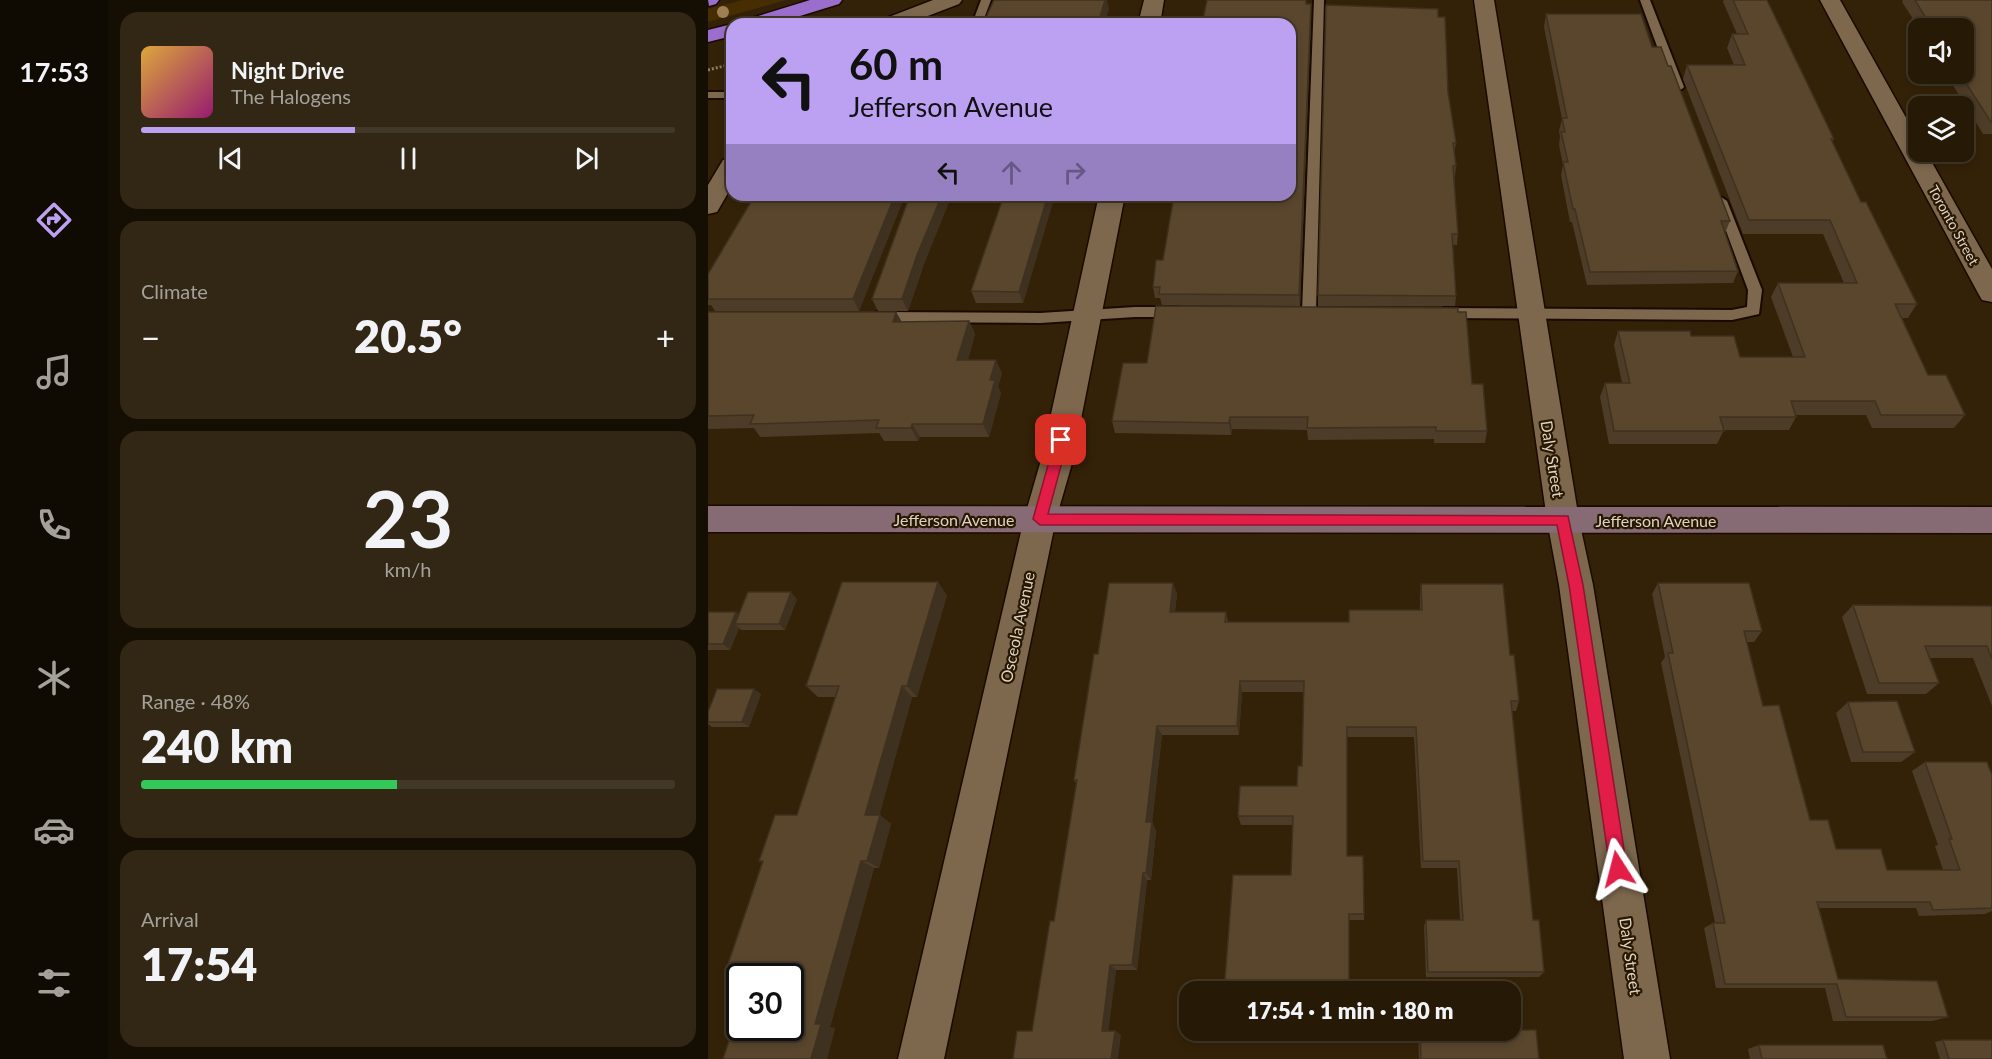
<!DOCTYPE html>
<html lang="en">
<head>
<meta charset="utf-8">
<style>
  :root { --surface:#261a06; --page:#322714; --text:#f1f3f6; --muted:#a4a19b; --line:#423828; --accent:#bca0f2 }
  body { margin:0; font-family:Lato,sans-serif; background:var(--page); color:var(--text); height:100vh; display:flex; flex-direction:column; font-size:22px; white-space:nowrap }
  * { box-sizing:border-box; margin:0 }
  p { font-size:20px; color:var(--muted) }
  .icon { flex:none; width:33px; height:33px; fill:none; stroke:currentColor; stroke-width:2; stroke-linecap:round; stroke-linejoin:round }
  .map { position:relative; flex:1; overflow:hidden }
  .panel { display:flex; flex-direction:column; gap:12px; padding:12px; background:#150e03; width:600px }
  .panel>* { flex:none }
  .banner { position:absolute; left:18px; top:18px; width:570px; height:183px; border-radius:18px; box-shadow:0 3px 9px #0003,0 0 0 2px var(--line); background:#bca0f2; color:#111; overflow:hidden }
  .tools { position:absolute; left:1200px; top:18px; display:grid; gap:12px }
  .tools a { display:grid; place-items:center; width:66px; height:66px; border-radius:12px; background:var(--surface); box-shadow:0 3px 9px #0003,0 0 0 2px var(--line); font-size:30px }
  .speed { position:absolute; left:18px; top:963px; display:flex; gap:12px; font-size:30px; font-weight:700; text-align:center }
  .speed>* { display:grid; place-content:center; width:78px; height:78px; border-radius:50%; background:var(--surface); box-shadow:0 3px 9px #0003,0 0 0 2px var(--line); line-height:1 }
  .speed .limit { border:3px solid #111; border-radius:9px; background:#fff; color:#111 }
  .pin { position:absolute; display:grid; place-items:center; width:51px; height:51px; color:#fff; margin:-26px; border-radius:12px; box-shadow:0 3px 9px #0006 }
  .me { position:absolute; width:66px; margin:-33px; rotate:351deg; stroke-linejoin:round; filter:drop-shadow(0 0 4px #0008) }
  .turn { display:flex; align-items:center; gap:21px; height:126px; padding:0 24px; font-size:27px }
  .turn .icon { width:78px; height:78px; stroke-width:2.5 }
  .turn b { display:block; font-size:42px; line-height:51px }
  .lanes { display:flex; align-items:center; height:57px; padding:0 24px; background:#0003; justify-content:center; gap:30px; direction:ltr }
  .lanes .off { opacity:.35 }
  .big { font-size:45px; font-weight:800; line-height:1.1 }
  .panel .card { flex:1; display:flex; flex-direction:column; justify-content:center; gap:9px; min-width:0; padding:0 21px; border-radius:18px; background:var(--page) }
  .panel .dial { align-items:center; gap:0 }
  .dial b { font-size:78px; line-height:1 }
  .song { display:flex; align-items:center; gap:18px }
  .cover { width:72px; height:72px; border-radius:9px; background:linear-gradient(135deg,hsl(40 70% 55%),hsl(320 70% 35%)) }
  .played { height:6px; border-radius:3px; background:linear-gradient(90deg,var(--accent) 40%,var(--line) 40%) }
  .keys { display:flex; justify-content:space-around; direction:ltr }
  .heat { display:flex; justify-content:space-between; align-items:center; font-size:33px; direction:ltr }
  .charge { height:9px; border-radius:4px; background:linear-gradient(90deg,#34c759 48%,var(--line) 0) }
  .trip { position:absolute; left:471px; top:981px; width:342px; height:60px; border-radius:18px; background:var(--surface); box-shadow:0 3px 9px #0003,0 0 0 2px var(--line); font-weight:800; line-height:60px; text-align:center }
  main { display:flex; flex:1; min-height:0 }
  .menu { display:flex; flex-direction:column; width:108px; justify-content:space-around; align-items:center; background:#0f0a02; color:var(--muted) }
  .menu .icon { width:42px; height:42px }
  .menu .active { color:var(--accent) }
  .menu b { font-size:27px; color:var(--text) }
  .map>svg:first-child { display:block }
  .green { fill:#472d02 }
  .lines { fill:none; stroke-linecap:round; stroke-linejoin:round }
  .lane-casing { stroke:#1a0a00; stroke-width:4 }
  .street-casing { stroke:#1a0a00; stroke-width:3 }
  .secondary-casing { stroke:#1a0a00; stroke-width:3 }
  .highway-casing { stroke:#1a0a00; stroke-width:3 }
  .path { stroke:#8a7c68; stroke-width:3; stroke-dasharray:2 2; stroke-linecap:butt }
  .lane { fill:#7d684e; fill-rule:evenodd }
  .street { fill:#7d684e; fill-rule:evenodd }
  .secondary { fill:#866a74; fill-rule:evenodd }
  .highway { fill:#9b6dcd; fill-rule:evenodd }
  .tree { fill:#9e7f55 }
  .wall { fill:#4d3c27 }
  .shaded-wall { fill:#3f3120 }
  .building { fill:#5a462d; stroke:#3f3120; stroke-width:1.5 }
  .route { fill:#e11d48; stroke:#92132f; stroke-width:1.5 }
  .labels { text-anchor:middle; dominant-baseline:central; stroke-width:4.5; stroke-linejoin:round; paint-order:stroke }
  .far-street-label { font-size:14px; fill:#ded3c4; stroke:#291801 }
  .street-label { font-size:16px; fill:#ded3c4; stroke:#291801 }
</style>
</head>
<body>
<main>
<nav class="menu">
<b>17:53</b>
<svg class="icon active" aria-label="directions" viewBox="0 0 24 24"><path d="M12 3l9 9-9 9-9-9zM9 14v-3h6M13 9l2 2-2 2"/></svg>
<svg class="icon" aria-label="music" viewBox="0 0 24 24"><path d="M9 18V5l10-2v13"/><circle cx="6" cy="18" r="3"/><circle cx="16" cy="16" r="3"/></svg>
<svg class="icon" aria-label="phone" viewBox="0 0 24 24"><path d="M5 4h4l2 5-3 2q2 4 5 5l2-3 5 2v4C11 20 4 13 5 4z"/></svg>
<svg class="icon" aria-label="climate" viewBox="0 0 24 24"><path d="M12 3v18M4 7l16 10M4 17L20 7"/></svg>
<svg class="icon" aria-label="car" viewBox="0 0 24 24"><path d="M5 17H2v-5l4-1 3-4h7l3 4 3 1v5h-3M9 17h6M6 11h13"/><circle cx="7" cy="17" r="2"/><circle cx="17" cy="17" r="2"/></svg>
<svg class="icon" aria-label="filters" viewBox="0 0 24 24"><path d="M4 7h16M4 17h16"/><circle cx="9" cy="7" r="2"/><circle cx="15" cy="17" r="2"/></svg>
</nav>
<section class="panel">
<div class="card">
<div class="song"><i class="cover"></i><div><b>Night Drive</b><p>The Halogens</p></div></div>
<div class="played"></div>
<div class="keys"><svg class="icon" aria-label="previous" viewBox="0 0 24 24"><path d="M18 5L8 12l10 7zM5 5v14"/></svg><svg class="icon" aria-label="pause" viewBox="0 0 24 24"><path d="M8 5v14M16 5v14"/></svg><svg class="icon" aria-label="next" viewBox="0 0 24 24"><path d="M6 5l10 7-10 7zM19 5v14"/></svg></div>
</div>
<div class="card"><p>Climate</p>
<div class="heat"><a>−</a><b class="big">20.5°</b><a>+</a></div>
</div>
<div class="card dial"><b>23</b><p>km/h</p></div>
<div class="card"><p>Range · 48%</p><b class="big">240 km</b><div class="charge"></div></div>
<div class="card"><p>Arrival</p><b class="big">17:54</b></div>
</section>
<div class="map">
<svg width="1284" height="1059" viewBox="0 0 1284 1059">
  <rect width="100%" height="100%" fill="#332208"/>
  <path class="green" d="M35,0H78L0,22V9Z"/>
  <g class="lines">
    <g class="lane-casing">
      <path id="lane" d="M273,0H283L274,24H264Z
        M606,0H616L608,312L601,317L594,312Z
        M932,0H942L976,87L974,89L970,90L964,87Z
        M0,92H24V98H0Z
        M1013,197L1019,201L1054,290L1051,314L1024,320L736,318L729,313L736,308L1024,310L1039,307L1040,290L1007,201Z
        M427,307H470L477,312L470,317H427L332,323L169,322L162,317L169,312L332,313Z"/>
    </g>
    <g class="street-casing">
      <path id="street" d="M225,0H254L251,4L199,24H169L173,20Z
        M436,0H456L452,24H430Z
        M766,0H786L871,520L885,585L962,1059H916L851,585L839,520Z
        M1112,0H1132L1210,139V152H1218L1284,269V302L1274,300L1270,293Z
        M24,157V186L9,212L0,214V185L15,160Z
        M391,195H417L365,460L348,519L236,1059H190L316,519L333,460Z"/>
    </g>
    <g class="secondary-casing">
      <path id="secondary" d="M0,506L1284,507V533L0,532Z"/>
    </g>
    <g class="highway-casing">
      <path id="highway" d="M0,0H11L8,4L1,6Z
        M102,0H134L131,4L66,24H33L37,20Z
        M24,24V36L0,42V30Z"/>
    </g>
    <path class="path" d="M0,70L24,64"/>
    <use href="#lane" class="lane"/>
    <use href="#street" class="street"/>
    <use href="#secondary" class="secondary"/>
    <use href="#highway" class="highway"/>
  </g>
  <circle class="tree" cx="15" cy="12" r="6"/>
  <path class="wall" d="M598,0V4L603,15L592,306L454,305L452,298H447L445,287L455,260Z
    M1016,0H1059L1126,139L1124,142L1153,202L1209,304L1200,318H1194L1220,375L1257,415L1246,428H1164L1158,415H1088V417L1081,430H1016L1009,444H901L892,397L897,383H914L906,345L910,331L983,336L1032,357H1085L1063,297L1070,283H1136L1115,234H1035L975,79L979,65H1026L1019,48L1024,34H1029L1015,2Z
    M1195,0H1284V134H1275L1238,74H1256V28H1211L1194,2Z
    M838,14L944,47L960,66L1022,221L1017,233L1030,271L1025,283L879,285L864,222H862L853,175L855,165L851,145L852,136L851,131L854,119L836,27Z
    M740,92L748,143L746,154L748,166L747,177H746L750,234L749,245H744L748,296L747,306H610V295Z
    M47,195H197L151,311H7L3,305H0V274Z
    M293,195H347L315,303H268L263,291L294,200Z
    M215,267L200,311H170L164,299Z
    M0,312H188L194,322L261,321L267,334L260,360L294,373L290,386L293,393L281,437H212L210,441H176L171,433L52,437L46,428L0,429Z
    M439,363L764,384L779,431L777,443H726V439L600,440L599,430L524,429L523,435L407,433L404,421Z
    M465,583L469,594L467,612H518L520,622H641L712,610V596L713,584L802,655L811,701L808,711H804L825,920L836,972L831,977H718L716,926L718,920H752L749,868H713L706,737H639V856L656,914V920H641L583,875L585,825H533L530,816L589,786L594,766L596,692H534L531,735H454L444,822L448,831L443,880H439L429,970H408L400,1031H407L413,1035L324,1031L346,921L368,783L366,780L390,654Z
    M950,583L1054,631L1046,642H1038L1055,706L1102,820L1128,849L1179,870H1235L1227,846L1230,845L1204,771L1217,762L1284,775V911L1277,914L1211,916L1208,908H1111L1130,979L1240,1017L1224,1021H1125L1117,988H1008L996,928L1005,923H1007L953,663L957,657L944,594Z
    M239,595L209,697H204L171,815L183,824L171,868H166L122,1027L127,1028L119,1059L42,975H34L18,970L54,862L51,861L89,815L128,697H110L98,686Z
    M89,599L77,630H33L31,628L22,650H0V612L31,614Z
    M1145,605L1284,606V706L1265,658H1222L1231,683L1218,694H1159L1134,617Z
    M53,694L41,727H4L0,724V712Z
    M1140,702L1207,752L1193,762H1143L1128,713Z
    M712,1030L831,1059H711L710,1034Z
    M1235,1040L1284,1059H1232L1227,1042Z
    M1051,1045L1179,1059H1042L1040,1049Z"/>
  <path class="shaded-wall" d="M397,0H399L401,9L396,24H390Z
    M603,4V15L592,306L591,295Z
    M187,195H197L151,311L145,299Z
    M234,195H244L215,267L200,311L194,299L209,255Z
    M340,195H347L315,303L311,292Z
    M188,312L195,325L185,322Z
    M261,321L267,334L256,373L249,360Z
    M288,360L294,373L290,386L293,393L281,437L275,424L282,380Z
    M522,417L524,429L523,435L521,423Z
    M204,424L212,437L210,441L203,428Z
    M230,582L239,595L209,697L199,686Z
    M465,583L469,594L465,624L462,612Z
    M83,592L89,599L77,630L71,624Z
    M28,612L35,618L27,624L31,628L22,650L15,644Z
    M532,681L534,692L531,735L529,726Z
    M194,686L204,697L169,824L157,815Z
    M46,689L53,694L41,727L34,722Z
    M449,726L454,735L443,831L438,822Z
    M172,815L183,824L171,868L159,861Z
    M444,822L448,831L443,880L438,873Z
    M153,861L166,868L122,1027L127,1028L119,1059H103L107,1024Z
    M435,873L439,880L429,970L424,965Z
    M402,965L408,970L400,1035L394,1031Z
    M407,1031L413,1035L410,1059H403Z"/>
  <path class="building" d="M286,0H397L390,24H275Z
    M499,0H598V4H603L591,295L451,294L452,287H445L448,260H455L466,195H582V24H494Z
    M1025,0H1059L1126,139H1123L1153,202H1158L1209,304H1187L1220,375H1238L1257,415H1173L1167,401H1083L1088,417H1012L1016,431H906L897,383H922L910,331H982L983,336H1026L1032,357H1097L1070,283H1149L1122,220H1041L979,65H1037L1024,34H1040Z
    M1207,0H1284V122H1283L1252,74H1256V28H1224Z
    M618,5L730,9V17H737L740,92L748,143H745L748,166H745L750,234H744L748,296L610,295Z
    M838,14H933L944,47H953L960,66H963L1022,221H1013L1030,271L882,272L867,209H865L855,162H860L853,132H857L854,118H859Z
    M47,195H187L145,299H0V274Z
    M202,195H234L209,255L194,299H164Z
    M296,195H340L311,292L263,291Z
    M448,306L750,308V312H758L764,384H775L779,431H728V427L599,428L600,417H522L521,423L404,421L415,363H439Z
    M0,312H188L185,322L261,321L249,360H288L282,380H287L275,424H204L203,428H168L171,420L42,424L46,415L0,416Z
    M134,582H230L199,686H194L157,815H172L159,861H153L107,1024H113L103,1059H15L32,1008V1028H82V976H42L44,970H18L55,861H51L67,815H89L131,686H98Z
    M401,583H465L462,612H518L517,622H641V610H714L713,584H795L802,655H806L811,701H803L825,920H831L836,972H720L718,920H755L751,861H715L708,727H639V856H655L656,914H641V992H516L525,875H583L585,816H530L532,786H589L590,766H594L596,681H532L529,726H449L438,822H444L438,873H435L424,965H402L394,1031H407L403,1059H305L309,1031H324L342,921H346L369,780H366L386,654H390Z
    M950,583H1041L1054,631H1036L1055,706L1071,705L1102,820H1120L1128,849H1173L1179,870H1252L1241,839H1244L1217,762H1279L1284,775V908L1225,910L1222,902H1109L1130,979L1229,981L1240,1017H1138L1129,984H1017L1005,923H1017L960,653H965Z
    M40,592H83L71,624H27Z
    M1145,605L1284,606V659L1279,646H1217L1231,683H1171Z
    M0,612H28L15,644H0Z
    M9,689H46L34,722H0V712Z
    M1189,701L1207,752H1155L1140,702Z
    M712,1030H828L831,1059H713Z
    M1235,1040H1284V1059H1241Z
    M1051,1045H1175L1179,1059H1054Z"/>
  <path class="route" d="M353,435L360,440L340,514L860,516L875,585L919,869L916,875L910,878L904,875L902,869L861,585L849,525H332L325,519L347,440Z"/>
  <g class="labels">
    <g class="far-street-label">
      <text transform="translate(1246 225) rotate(61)">Toronto Street</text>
    </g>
    <g class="street-label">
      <text transform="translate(845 459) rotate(81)">Daly Street</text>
      <text x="246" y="519">Jefferson Avenue</text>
      <text x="948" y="520">Jefferson Avenue</text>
      <text transform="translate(309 627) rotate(-78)">Osceola Avenue</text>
      <text transform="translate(923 956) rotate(82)">Daly Street</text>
    </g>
  </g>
</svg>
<div class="tools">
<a><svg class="icon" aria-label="sound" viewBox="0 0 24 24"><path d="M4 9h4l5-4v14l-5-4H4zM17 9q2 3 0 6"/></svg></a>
<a><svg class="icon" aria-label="layers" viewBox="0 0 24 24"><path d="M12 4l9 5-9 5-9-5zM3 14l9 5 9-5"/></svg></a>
</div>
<div class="speed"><div class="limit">30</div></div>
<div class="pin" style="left:353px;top:440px;background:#d93025"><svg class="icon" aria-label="arrive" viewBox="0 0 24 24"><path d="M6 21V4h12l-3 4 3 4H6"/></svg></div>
<svg class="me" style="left:910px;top:869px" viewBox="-20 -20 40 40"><path d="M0-17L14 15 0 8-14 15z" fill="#e11d48" stroke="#fff" stroke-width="4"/></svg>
<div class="trip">17:54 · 1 min · 180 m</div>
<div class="banner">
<div class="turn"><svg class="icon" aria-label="left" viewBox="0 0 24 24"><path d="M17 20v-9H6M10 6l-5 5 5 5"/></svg><div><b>60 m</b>Jefferson Avenue</div></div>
<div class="lanes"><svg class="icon" aria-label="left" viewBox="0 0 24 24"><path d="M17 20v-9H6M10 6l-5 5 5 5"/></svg><svg class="icon off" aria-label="ahead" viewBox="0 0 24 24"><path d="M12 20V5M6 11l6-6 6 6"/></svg><svg class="icon off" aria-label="right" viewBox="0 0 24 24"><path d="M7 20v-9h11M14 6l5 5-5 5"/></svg></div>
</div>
</div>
</main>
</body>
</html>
